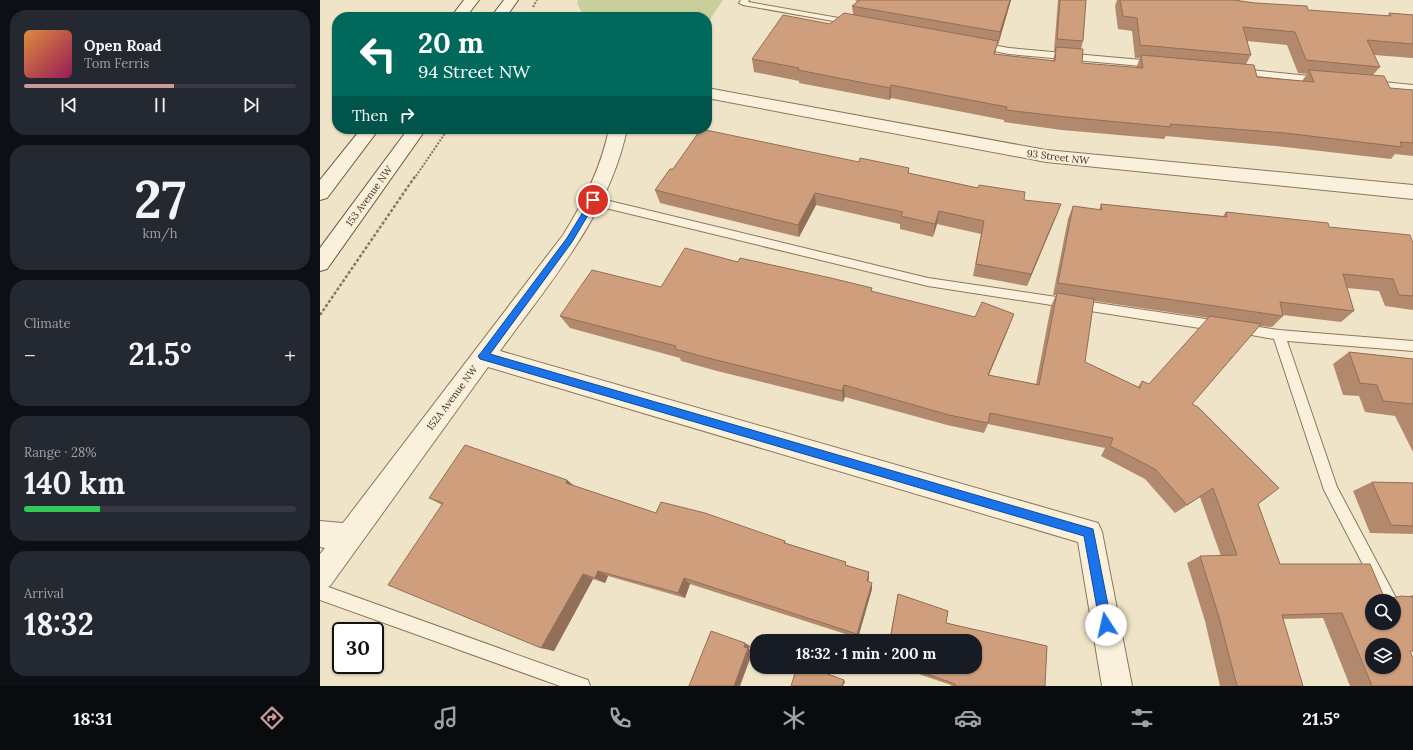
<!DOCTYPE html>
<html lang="en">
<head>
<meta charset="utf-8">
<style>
  :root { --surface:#171b24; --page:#242831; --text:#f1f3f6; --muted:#9ea1a6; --line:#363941; --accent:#cc999b }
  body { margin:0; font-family:Lora,serif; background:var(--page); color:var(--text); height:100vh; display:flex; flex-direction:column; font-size:15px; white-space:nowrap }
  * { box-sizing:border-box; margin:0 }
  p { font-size:13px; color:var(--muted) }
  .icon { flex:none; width:22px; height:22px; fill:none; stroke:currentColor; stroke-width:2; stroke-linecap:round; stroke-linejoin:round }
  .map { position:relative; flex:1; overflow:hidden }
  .details { display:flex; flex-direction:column; gap:10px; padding:10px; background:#0d0f14; width:320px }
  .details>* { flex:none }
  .guide { position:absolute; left:12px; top:12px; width:380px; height:122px; border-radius:16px; box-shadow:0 1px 3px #0004; background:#00695c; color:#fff; overflow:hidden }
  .tools { position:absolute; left:1045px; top:594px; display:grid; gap:8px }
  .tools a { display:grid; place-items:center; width:36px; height:36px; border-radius:50%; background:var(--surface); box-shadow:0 1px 3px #0004; font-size:20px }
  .speed { position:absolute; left:12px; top:622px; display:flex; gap:8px; font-size:20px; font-weight:700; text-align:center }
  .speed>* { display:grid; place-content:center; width:52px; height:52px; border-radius:50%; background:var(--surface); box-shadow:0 1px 3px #0004; line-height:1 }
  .speed .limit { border:2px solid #111; border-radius:6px; background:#fff; color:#111 }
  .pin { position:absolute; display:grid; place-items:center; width:34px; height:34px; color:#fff; margin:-17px; border:2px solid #fff; border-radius:50%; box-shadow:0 1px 4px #0007 }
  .me { position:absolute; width:44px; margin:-22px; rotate:350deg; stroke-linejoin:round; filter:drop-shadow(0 0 3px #0008) }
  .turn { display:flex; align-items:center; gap:14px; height:84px; padding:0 20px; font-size:18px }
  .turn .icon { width:52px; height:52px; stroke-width:2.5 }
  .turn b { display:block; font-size:28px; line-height:34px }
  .then { display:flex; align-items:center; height:38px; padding:0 20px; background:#0003; gap:8px; font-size:15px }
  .big { font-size:30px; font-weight:800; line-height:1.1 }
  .details .tile { flex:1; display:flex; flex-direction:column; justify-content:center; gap:6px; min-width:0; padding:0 14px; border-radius:16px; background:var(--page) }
  .details .dial { align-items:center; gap:0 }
  .dial b { font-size:52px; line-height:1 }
  .song { display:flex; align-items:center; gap:12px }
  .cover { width:48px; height:48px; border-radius:6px; background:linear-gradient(135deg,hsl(30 70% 55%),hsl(330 70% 35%)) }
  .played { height:4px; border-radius:2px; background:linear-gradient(90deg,var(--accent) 55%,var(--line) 55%) }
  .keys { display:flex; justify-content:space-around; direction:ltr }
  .heat { display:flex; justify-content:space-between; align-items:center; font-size:22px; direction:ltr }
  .charge { height:6px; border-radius:3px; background:linear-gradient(90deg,#34c759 28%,var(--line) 0) }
  .trip { position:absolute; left:430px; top:634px; width:232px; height:40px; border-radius:16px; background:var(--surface); box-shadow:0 1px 3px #0004; font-weight:800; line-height:40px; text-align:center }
  .tabs { display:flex; height:64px; justify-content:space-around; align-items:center; background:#090b0e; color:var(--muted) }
  .tabs .icon { width:28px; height:28px }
  .tabs .current { color:var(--accent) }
  .tabs b { font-size:18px; color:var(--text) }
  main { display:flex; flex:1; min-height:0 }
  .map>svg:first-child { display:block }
  .green { fill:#c9cf9b }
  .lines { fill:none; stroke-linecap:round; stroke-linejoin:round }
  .lane-casing { stroke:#8d765c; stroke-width:2 }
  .street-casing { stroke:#8d765c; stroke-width:2 }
  .secondary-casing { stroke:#6f573f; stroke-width:2 }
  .path-far1 { stroke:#8d765c; stroke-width:2; stroke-dasharray:2 1.5; stroke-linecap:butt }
  .path { stroke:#8d765c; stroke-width:2.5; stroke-dasharray:3 2; stroke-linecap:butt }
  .lane { fill:#faf1dc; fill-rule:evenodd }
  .street { fill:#faf1dc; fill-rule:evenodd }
  .secondary { fill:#faf1dc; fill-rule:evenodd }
  .wall { fill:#b2896c; fill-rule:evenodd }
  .shaded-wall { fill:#916f58 }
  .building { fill:#cf9f7d; stroke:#916f58; fill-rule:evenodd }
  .route { fill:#1a73e8; stroke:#114b97 }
  .labels { text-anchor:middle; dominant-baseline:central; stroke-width:4; stroke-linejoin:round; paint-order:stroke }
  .street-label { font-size:10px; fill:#3d2e20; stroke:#f7eed8 }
</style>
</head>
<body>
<main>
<section class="details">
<div class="tile">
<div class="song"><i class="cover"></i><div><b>Open Road</b><p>Tom Ferris</p></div></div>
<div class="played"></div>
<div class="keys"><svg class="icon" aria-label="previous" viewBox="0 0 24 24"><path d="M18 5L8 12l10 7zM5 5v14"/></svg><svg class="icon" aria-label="pause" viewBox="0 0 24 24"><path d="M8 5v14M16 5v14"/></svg><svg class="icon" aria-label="next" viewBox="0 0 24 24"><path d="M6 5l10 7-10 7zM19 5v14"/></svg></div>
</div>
<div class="tile dial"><b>27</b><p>km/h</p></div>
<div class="tile"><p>Climate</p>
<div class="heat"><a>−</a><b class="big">21.5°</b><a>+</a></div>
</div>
<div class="tile"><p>Range · 28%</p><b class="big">140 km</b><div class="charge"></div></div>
<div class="tile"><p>Arrival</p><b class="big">18:32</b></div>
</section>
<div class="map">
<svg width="1093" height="686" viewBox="0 0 1093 686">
  <rect width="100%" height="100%" fill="#f0e4c8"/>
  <path class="green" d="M258,0H403L387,24V17H264L257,3Z"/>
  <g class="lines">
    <g class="lane-casing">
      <path id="lane" d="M421,0H429L428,2L530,20L534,22L530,24L423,5L419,3Z
        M661,43L689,48L833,61L837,64L833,67L689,54L658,48L657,46Z
        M921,69L999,77L1003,80L999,83L918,74L917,72L918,70Z
        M1053,81L1093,85V91L1050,86L1049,84Z
        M273,197L608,278L899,321L903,323L905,326L903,329L899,331L608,286L269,204L268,201L269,198Z
        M919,324L959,330L1093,341V351L967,341L1017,487L1075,596L1078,601L1075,606L1074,607V601H1062L1004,490L954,339L915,332L913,329L915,326Z
        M0,584L262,678L268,680L270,686H240L0,600Z"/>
    </g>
    <g class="street-casing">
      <path id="street" d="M387,88L726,150L1093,185V199L726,162L387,98Z
        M289,129H307C289,215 230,282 180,351L778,523L782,532L812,686H782L758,542L168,367L10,586L0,590V554L5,548L0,547V521L23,523L243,235C264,202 281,168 289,129Z"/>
    </g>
    <g class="secondary-casing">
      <path id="secondary" d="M144,0H159L146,17H131Z
        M184,0H198L186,17H171Z
        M41,129H59L7,198L0,200V180Z
        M88,129H106L7,269L0,271V248Z"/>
    </g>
    <path class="path-far1" d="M213,7L217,0
      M96,176L128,129"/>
    <path class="path" d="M0,315L96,175"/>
    <use href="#lane" class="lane"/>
    <use href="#street" class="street"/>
    <use href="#secondary" class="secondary"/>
  </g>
  <path class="wall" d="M535,0H691L678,45L677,44L675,54L733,61L735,51H734L738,0H766L763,41L761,49L762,63L816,68L820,58H815L812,31L798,29L795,6L797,0H914L988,10L1068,16L1069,13L1093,15V58L1054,55L1060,67L1053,75L1070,88L1093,90V156L1075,154L1071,159L956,146L846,136L844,139L742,130L684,122V120L571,98L569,100L479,83V81L434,72L432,59L533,14L532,6L537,2ZM927,41L967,45L978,73L987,74L982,81L937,77L926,64L931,55Z
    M539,162L589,168V173L658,188L704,200L741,204L707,286L653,276L661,234L617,224L613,237L580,229V224L496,205L479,237L340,203L335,190L353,169Z
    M781,204L903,216L906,212L1009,227L1093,243V310L1065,306L1059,291L1027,288L1034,311L1021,322L963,315V316L952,327L939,326L872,404L938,504L960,564L1065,599L1086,597L1093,595V651H1090L1093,686H1030L1003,618L963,619L983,686H900L885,621L867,563L880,556H901L880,497L855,513L825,479L781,456L785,448L668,424L664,433L627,425L525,397L523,402L397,371L361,361L360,358L250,328L240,316L341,287L418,262L552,292L689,327L669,375L716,384L731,306L736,295H733L748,219L753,206L779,210ZM774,301L889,318L829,384L822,381L818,387L765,362Z
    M1029,352L1093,359V452L1075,416L1045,412L1039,396L1023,395L1013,364Z
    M247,480L254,486L336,513L465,541L466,543L526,562V565L549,572V578L548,582L552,583V589L538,638L370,584L365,598L288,576L285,583L273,579L234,651L221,648L122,505L109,498Z
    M1052,482L1093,483V534L1050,533L1033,491Z
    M578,594L628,611L626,623L727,646L725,686H631V685L578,667H655V641H569Z"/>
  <path class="shaded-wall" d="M690,0H691L678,45L680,32Z
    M678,41L675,53L672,66L674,54Z
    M571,85V98L569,100L570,88Z
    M495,193L496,205L479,237L478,225Z
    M741,204L736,217L707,286L711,274Z
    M619,211L617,224L613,237L615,224Z
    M694,314L689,327L664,386L668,375Z
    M524,385L525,397L523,402L522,391Z
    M247,480L258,489L246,483Z
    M278,571L288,576L285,583L275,578Z
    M549,572V578L547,587V581Z
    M263,574L273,579L234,651L221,648Z
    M364,578L370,584L365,598L358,593Z
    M552,583V589L538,638L537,634Z
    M425,643L430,646L429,649L433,651L420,686H414Z
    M524,680L525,682L523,686H522Z"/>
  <path class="building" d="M540,0H690L680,32L532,6Z
    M740,0H766L763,41L737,39Z
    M800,0H914L935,3L987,6L988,10L1071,16L1069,13L1093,15V44L1047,40L1060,67L986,60L975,32L923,27L931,55L820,45L817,18L803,16Z
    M524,13L678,41L674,54L735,61L736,47L763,49L762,63L823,68L821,55L934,65L937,77L994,82L989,70L1064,76L1070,88L1093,90V143L1080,142L1082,147L965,133L850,124L851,127L746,117L686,110L687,107L571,85L570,88L478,70L479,68L432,59L463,15L510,24Z
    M381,129L539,162L540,158L589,168L588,173L658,188L659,185L705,192L704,200L741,204L711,274L656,264L664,221L619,211L615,224L581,216L583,212L495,193L478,225L335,190L350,169H353Z
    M781,204L907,217L906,212L1008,223L1009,227L1090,235L1093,243V296L1079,295L1073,279L1023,274L1034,311L960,302L963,316L738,283L753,206L782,210Z
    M365,248L418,262L420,258L511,278L552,288L551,291L655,317L662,302L694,314L668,375L719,385L737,293L774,299L765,362L820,388L822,381L829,384L890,316L941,324L872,404L878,407L959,488L938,504L960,564H1050L1065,599L1082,596L1093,597V651H1090L1093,658V686H1052L1022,613L962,615L983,686H917L899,617L880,556L917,555L893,488L867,505L835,469L790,446L793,438L670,413L668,423L629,415L524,385L522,391L392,359L355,349L356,346L240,316L272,270L341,287ZM1052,601H1074V623H1052ZM1052,645H1074V667H1052Z
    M1029,352L1093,359V404L1063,401L1057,385L1040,383Z
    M145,445L247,480L246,483L336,513L341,502L385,513L465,541L464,543L526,562L525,565L549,572L547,581L552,583L537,634L364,578L358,593L278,571L275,578L263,574L221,648L68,585L123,503L109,498Z
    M1052,482L1093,483V526L1071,525Z
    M578,594L628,611L626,623L727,646L725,686H635V684L588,667H655V641H570Z
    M391,631L425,643L424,647L428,648L414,686H369Z
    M477,667H489L524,680L522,686H471Z"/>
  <path class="route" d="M273,198L277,200L252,242L170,354L773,529L792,625L790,629L786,630L782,629L780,625L764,536L160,359L158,356L160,354L247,238L271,199Z"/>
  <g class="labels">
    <g class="street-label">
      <text transform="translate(738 157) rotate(7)">93 Street NW</text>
      <text transform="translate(49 196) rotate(-54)">153 Avenue NW</text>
      <text transform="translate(132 398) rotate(-53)">152A Avenue NW</text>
    </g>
  </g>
</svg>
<div class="tools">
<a><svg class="icon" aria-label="search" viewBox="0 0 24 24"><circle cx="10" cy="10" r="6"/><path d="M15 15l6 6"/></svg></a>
<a><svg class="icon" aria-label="layers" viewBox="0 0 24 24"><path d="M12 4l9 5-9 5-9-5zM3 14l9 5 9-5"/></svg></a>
</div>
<div class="speed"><div class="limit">30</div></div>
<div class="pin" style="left:273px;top:200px;background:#d93025"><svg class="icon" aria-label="arrive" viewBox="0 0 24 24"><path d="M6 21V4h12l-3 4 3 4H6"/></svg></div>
<svg class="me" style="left:786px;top:625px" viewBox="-20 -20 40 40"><circle r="19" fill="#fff"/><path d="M0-13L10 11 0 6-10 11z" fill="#1a73e8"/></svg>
<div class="trip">18:32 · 1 min · 200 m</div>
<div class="guide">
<div class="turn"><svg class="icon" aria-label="left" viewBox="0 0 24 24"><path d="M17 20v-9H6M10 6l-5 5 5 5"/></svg><div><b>20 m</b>94 Street NW</div></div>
<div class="then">Then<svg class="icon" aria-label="right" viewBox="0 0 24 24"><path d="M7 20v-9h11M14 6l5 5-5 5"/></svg></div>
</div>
</div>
</main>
<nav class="tabs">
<b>18:31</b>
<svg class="icon current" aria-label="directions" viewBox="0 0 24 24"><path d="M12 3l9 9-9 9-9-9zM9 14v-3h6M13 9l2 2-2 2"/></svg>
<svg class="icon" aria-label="music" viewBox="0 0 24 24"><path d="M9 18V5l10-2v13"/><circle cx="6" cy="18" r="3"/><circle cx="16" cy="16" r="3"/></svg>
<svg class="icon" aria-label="phone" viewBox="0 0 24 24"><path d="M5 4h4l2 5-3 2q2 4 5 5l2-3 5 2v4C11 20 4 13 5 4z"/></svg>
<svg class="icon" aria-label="climate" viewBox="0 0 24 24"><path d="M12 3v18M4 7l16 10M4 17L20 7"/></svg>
<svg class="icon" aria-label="car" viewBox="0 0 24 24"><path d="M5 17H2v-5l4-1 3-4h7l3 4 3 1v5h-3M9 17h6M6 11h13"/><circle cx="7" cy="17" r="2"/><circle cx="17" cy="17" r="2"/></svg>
<svg class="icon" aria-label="filters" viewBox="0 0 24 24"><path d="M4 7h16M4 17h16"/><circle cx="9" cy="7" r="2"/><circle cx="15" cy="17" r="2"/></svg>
<b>21.5°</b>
</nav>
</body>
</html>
